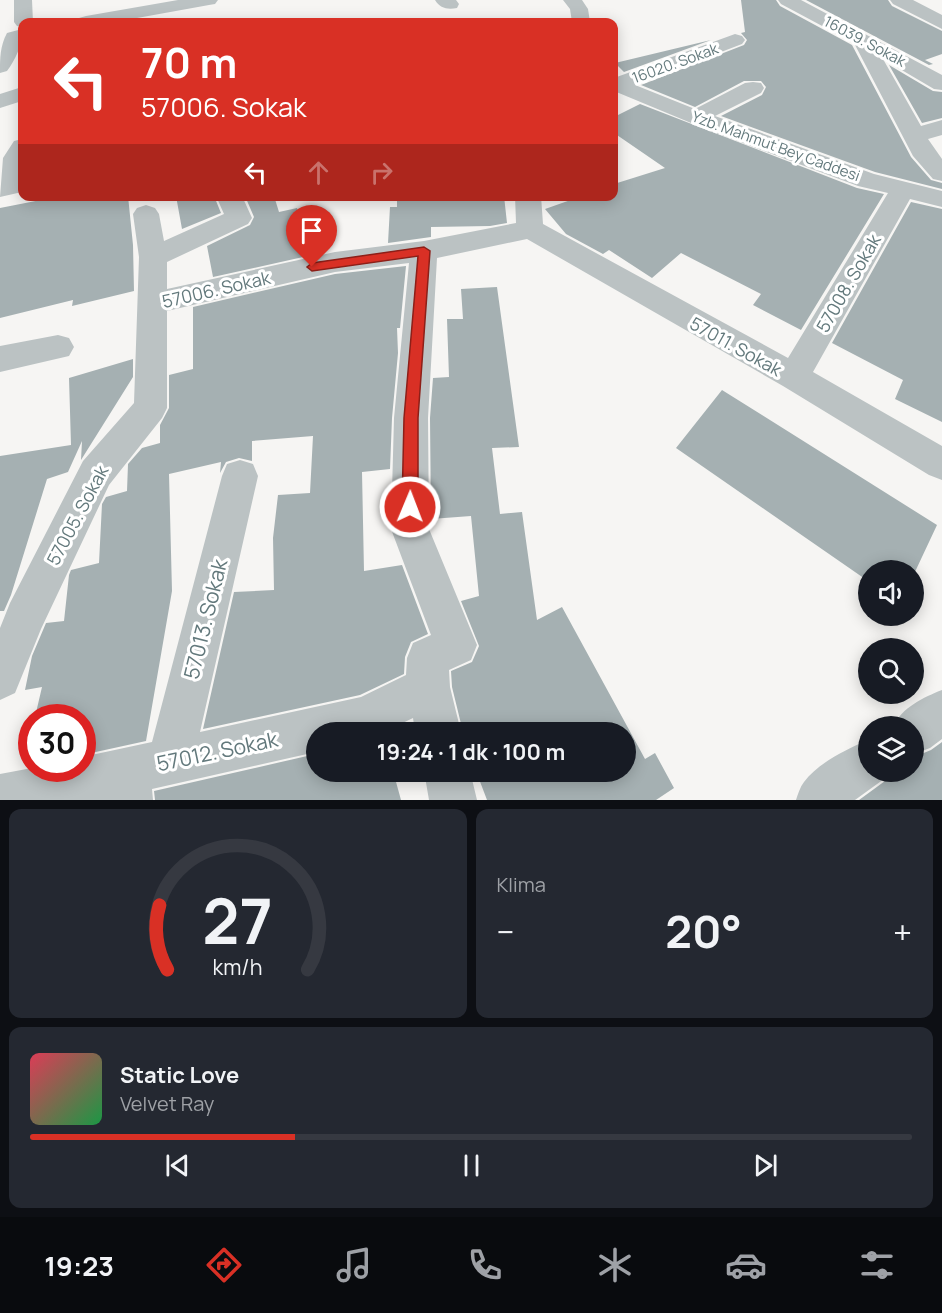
<!DOCTYPE html>
<html lang="tr">
<head>
<meta charset="utf-8">
<style>
  :root { --surface:#171b24; --page:#242831; --text:#f1f3f6; --muted:#9ea1a6; --line:#363941; --accent:#d93025 }
  body { margin:0; font-family:Manrope,sans-serif; background:var(--page); color:var(--text); height:100vh; display:flex; flex-direction:column; font-size:22px; white-space:nowrap }
  * { box-sizing:border-box; margin:0 }
  p { font-size:20px; color:var(--muted) }
  .icon { flex:none; width:33px; height:33px; fill:none; stroke:currentColor; stroke-width:2; stroke-linecap:round; stroke-linejoin:round }
  .map { position:relative; height:800px; overflow:hidden }
  .drawer { display:flex; flex-direction:column; gap:9px; padding:9px; background:#0d0f14; flex:1 }
  .drawer>* { flex:none }
  .top-card { position:absolute; left:18px; top:18px; width:600px; height:183px; border-radius:12px; box-shadow:0 3px 15px #0003; background:#d93025; color:#fff; overflow:hidden }
  .tools { position:absolute; left:858px; top:560px; display:grid; gap:12px }
  .tools a { display:grid; place-items:center; width:66px; height:66px; border-radius:50%; background:var(--surface); box-shadow:0 3px 15px #0003; font-size:30px }
  .speed { position:absolute; left:18px; top:704px; display:flex; gap:12px; font-size:30px; font-weight:700; text-align:center }
  .speed>* { display:grid; place-content:center; width:78px; height:78px; border-radius:50%; background:var(--surface); box-shadow:0 3px 15px #0003; line-height:1 }
  .speed .limit { border:9px solid #d22; background:#fff; color:#111 }
  .pin { position:absolute; display:grid; place-items:center; width:51px; height:51px; color:#fff; margin:-62px -26px; border-radius:50% 50% 50% 0; rotate:-45deg; box-shadow:0 0 6px #0007 }
  .pin .icon { rotate:45deg }
  .me { position:absolute; width:66px; margin:-33px; rotate:1deg; stroke-linejoin:round; filter:drop-shadow(0 0 4px #0008) }
  .turn { display:flex; align-items:center; gap:21px; height:126px; padding:0 24px; font-size:27px }
  .turn .icon { width:78px; height:78px; stroke-width:2.5 }
  .turn b { display:block; font-size:42px; line-height:51px }
  .lanes { display:flex; align-items:center; height:57px; padding:0 24px; background:#0003; justify-content:center; gap:30px; direction:ltr }
  .lanes .off { opacity:.35 }
  .big { font-size:45px; font-weight:700; line-height:1.1 }
  .drawer .widget { flex:1; display:flex; flex-direction:column; justify-content:center; gap:9px; min-width:0; padding:0 21px; border-radius:12px; background:var(--page) }
  .drawer .dial { align-items:center; gap:0 }
  .dial svg { height:156px; overflow:visible; fill:none; stroke:var(--line); stroke-width:7; stroke-linecap:round; text-anchor:middle }
  .dial text { fill:var(--text); stroke:none }
  .song { display:flex; align-items:center; gap:18px }
  .cover { width:72px; height:72px; border-radius:9px; background:linear-gradient(135deg,hsl(350 70% 55%),hsl(140 70% 35%)) }
  .played { height:6px; border-radius:3px; background:linear-gradient(90deg,var(--accent) 30%,var(--line) 30%) }
  .keys { display:flex; justify-content:space-around; direction:ltr }
  .heat { display:flex; justify-content:space-between; align-items:center; font-size:33px; direction:ltr }
  .drawer .tiles { flex:1; display:grid; gap:9px; grid-template-columns:1fr 1fr }
  .widget:last-child { grid-column:span 2 }
  .trip { position:absolute; left:306px; top:722px; width:330px; height:60px; border-radius:30px; background:var(--surface); box-shadow:0 3px 15px #0003; font-weight:700; line-height:60px; text-align:center }
  .tabs { display:flex; height:96px; justify-content:space-around; align-items:center; background:#090b0e; color:var(--muted) }
  .tabs .icon { width:42px; height:42px }
  .tabs .on { color:var(--accent) }
  .tabs b { font-size:27px; color:var(--text) }
  .map>svg:first-child { display:block }
  .building { fill:#a5b0b2 }
  .lines { fill:none; stroke-linecap:round; stroke-linejoin:round }
  .minor { fill:#bbc2c3; fill-rule:evenodd }
  .route { fill:#d93025; stroke:#8d1f18; stroke-width:1.5 }
  .labels { text-anchor:middle; dominant-baseline:central; stroke-width:6; stroke-linejoin:round; paint-order:stroke }
  .far-street-label { font-size:15px; fill:#63797c; stroke:#fff }
  .street-label { font-size:18px; fill:#63797c; stroke:#fff }
  .near-street-label { font-size:21px; fill:#63797c; stroke:#fff }
</style>
</head>
<body>
<div class="map">
<svg width="942" height="800" viewBox="0 0 942 800">
  <rect width="100%" height="100%" fill="#f6f5f3"/>
  <path class="building" d="M741,0H776L780,6L852,45L911,157L931,180L942,183V189L875,172L721,116L762,95L766,87L761,81H744L695,107L641,85L744,45L747,40L741,33L745,32Z
    M806,0H888L892,6L942,31V54L925,60L933,64L929,65Z
    M711,40L624,72L615,63Z
    M889,65L933,91L942,92V118L922,123Z
    M640,104L857,188L884,194L801,330L753,305L761,294L681,253L652,278L609,250L603,254L566,234L545,209L582,196H614V184L665,168L614,133V117Z
    M61,196H128L133,245L134,291L72,306L73,300L0,318V208Z
    M176,196H214L221,213L182,229Z
    M245,196H274L279,212L297,208L312,255L213,277L207,246L250,225L254,217Z
    M504,196L507,223L490,226L431,227V237L388,243L390,207H397V199Z
    M911,202L942,209V422L895,399L903,380L832,343Z
    M406,266L400,328H397L398,353L392,418L390,469L362,472L364,571L402,565L428,634L411,642L405,657L404,674L360,695L203,729L234,592L274,590L273,538L278,495L310,493L313,436L252,441V461L239,458L226,462L220,473L221,462L169,474L172,591L146,741L82,755V717H35L42,687L25,690L32,656L46,623L64,621L69,575L71,570L99,563L102,504L106,497L127,491L128,464L142,448L160,443V425L169,408V375L193,369V307L335,274Z
    M497,287L519,447L492,448L500,514L522,512L537,620L562,607L645,759L655,753L674,788L656,800H487L476,771H626V732H463L452,687L451,671L472,662L479,646L461,601L479,596L471,516L431,519L430,418L433,378L449,377L447,319H463L461,289Z
    M133,359V377L81,460L82,441L68,472L47,479L11,595L4,611H0V456L71,445L69,378Z
    M722,390L937,525L914,574V570H868V581L676,448Z
    M942,742V800H859L885,781L891,771H914V757L931,750Z
    M316,754V771H393L401,800H155L154,791Z"/>
  <g class="lines">
    <path class="minor" d="M14,0H32L33,22H22V27L17,26L14,22Z
      M178,0H218L215,4L209,5L115,22H76L79,18L86,16Z
      M435,0H456L459,4L457,8C447,10 440,8 435,0Z
      M563,0H582L588,9L590,22H572L570,9Z
      M778,0H801L942,75V90L934,89L883,59L921,126L942,120V135L928,139L942,159V181L933,179L913,156L854,43L781,4Z
      M890,0H913L942,15V29L893,4Z
      M22,29C23,43 16,59 7,71L0,73C0,58 0,46 7,33Z
      M735,34L742,36L745,40L742,44L635,85L695,109L745,83L753,82L761,83L764,88L761,93L715,116L874,174L942,191V207L910,199L813,372L942,446V480L929,475L783,386L527,239L437,258L428,418L429,529L477,645L471,660L449,670L450,687L461,732H415L413,718L384,732H316V752L152,789L153,800H0V774L32,768H82V757L152,742L222,476L227,464L240,460L253,464L258,476L200,732L361,697L406,675L407,658L413,643L431,635L391,529L394,418L409,263L335,272L167,311V408L162,418L109,485L41,629L15,693L0,700V628L10,603L83,461L134,403L139,257L133,214L137,208L146,205L155,208L159,214L164,241L224,214L216,196H242L252,218L248,224L167,262V289L335,252L424,241L516,223L515,196H541L543,224L788,358L888,193L858,186L708,130L614,91V78Z
      M22,87V101L0,108V94Z
      M22,139V192L0,197L3,158L14,141Z
      M58,335L69,338L74,347L69,356L0,372V346Z
      M942,690V739L930,748L914,754V726H894C901,708 924,697 942,690Z
      M868,740V771H888L884,779L855,800H796C798,794 800,787 804,782C818,763 847,749 868,740Z
      M424,771H470L477,800H429Z"/>
  </g>
  <path class="route" d="M424,247L430,251L418,418V507L415,512L410,514L405,512L402,507L404,418L418,256L312,271L307,267L312,263Z"/>
  <g class="labels">
    <g class="far-street-label">
      <text transform="translate(865 41) rotate(28)">16039. Sokak</text>
      <text transform="translate(675 63) rotate(-20)">16020. Sokak</text>
      <text transform="translate(776 146) rotate(20)">Yzb. Mahmut Bey Caddesi</text>
    </g>
    <g class="street-label">
      <text transform="translate(848 283) rotate(-60)">57008. Sokak</text>
      <text transform="translate(216 289) rotate(-13)">57006. Sokak</text>
      <text transform="translate(736 346) rotate(29)">57011. Sokak</text>
      <text transform="translate(77 515) rotate(-62)">57005. Sokak</text>
    </g>
    <g class="near-street-label">
      <text transform="translate(205 619) rotate(-76)">57013. Sokak</text>
      <text transform="translate(217 751) rotate(-12)">57012. Sokak</text>
    </g>
  </g>
</svg>
<div class="tools">
<a><svg class="icon" aria-label="sound" viewBox="0 0 24 24"><path d="M4 9h4l5-4v14l-5-4H4zM17 9q2 3 0 6"/></svg></a>
<a><svg class="icon" aria-label="search" viewBox="0 0 24 24"><circle cx="10" cy="10" r="6"/><path d="M15 15l6 6"/></svg></a>
<a><svg class="icon" aria-label="layers" viewBox="0 0 24 24"><path d="M12 4l9 5-9 5-9-5zM3 14l9 5 9-5"/></svg></a>
</div>
<div class="speed"><div class="limit">30</div></div>
<div class="pin" style="left:312px;top:267px;background:#d93025"><svg class="icon" aria-label="arrive" viewBox="0 0 24 24"><path d="M6 21V4h12l-3 4 3 4H6"/></svg></div>
<svg class="me" style="left:410px;top:507px" viewBox="-20 -20 40 40"><circle r="17" fill="#d93025" stroke="#fff" stroke-width="3"/><path d="M0-11L8 9 0 5-8 9z" fill="#fff"/></svg>
<div class="trip">19:24 · 1 dk · 100 m</div>
<div class="top-card">
<div class="turn"><svg class="icon" aria-label="left" viewBox="0 0 24 24"><path d="M17 20v-9H6M10 6l-5 5 5 5"/></svg><div><b>70 m</b>57006. Sokak</div></div>
<div class="lanes"><svg class="icon" aria-label="left" viewBox="0 0 24 24"><path d="M17 20v-9H6M10 6l-5 5 5 5"/></svg><svg class="icon off" aria-label="ahead" viewBox="0 0 24 24"><path d="M12 20V5M6 11l6-6 6 6"/></svg><svg class="icon off" aria-label="right" viewBox="0 0 24 24"><path d="M7 20v-9h11M14 6l5 5-5 5"/></svg></div>
</div>
</div>
<section class="drawer">
<div class="tiles">
<div class="widget dial"><svg viewBox="0 0 100 80">
<path d="M14 69A42 42 0 1 1 86 69"/>
<path d="M14 69A42 42 0 0 1 10 36" stroke="#d93025"/>
<text x="50" y="56" font-size="32" font-weight="700">27</text>
<text x="50" y="72" font-size="11">km/h</text>
</svg></div>
<div class="widget"><p>Klima</p>
<div class="heat"><a>−</a><b class="big">20°</b><a>+</a></div>
</div>
<div class="widget">
<div class="song"><i class="cover"></i><div><b>Static Love</b><p>Velvet Ray</p></div></div>
<div class="played"></div>
<div class="keys"><svg class="icon" aria-label="previous" viewBox="0 0 24 24"><path d="M18 5L8 12l10 7zM5 5v14"/></svg><svg class="icon" aria-label="pause" viewBox="0 0 24 24"><path d="M8 5v14M16 5v14"/></svg><svg class="icon" aria-label="next" viewBox="0 0 24 24"><path d="M6 5l10 7-10 7zM19 5v14"/></svg></div>
</div>
</div>
</section>
<nav class="tabs">
<b>19:23</b>
<svg class="icon on" aria-label="directions" viewBox="0 0 24 24"><path d="M12 3l9 9-9 9-9-9zM9 14v-3h6M13 9l2 2-2 2"/></svg>
<svg class="icon" aria-label="music" viewBox="0 0 24 24"><path d="M9 18V5l10-2v13"/><circle cx="6" cy="18" r="3"/><circle cx="16" cy="16" r="3"/></svg>
<svg class="icon" aria-label="phone" viewBox="0 0 24 24"><path d="M5 4h4l2 5-3 2q2 4 5 5l2-3 5 2v4C11 20 4 13 5 4z"/></svg>
<svg class="icon" aria-label="climate" viewBox="0 0 24 24"><path d="M12 3v18M4 7l16 10M4 17L20 7"/></svg>
<svg class="icon" aria-label="car" viewBox="0 0 24 24"><path d="M5 17H2v-5l4-1 3-4h7l3 4 3 1v5h-3M9 17h6M6 11h13"/><circle cx="7" cy="17" r="2"/><circle cx="17" cy="17" r="2"/></svg>
<svg class="icon" aria-label="filters" viewBox="0 0 24 24"><path d="M4 7h16M4 17h16"/><circle cx="9" cy="7" r="2"/><circle cx="15" cy="17" r="2"/></svg>
</nav>
</body>
</html>
